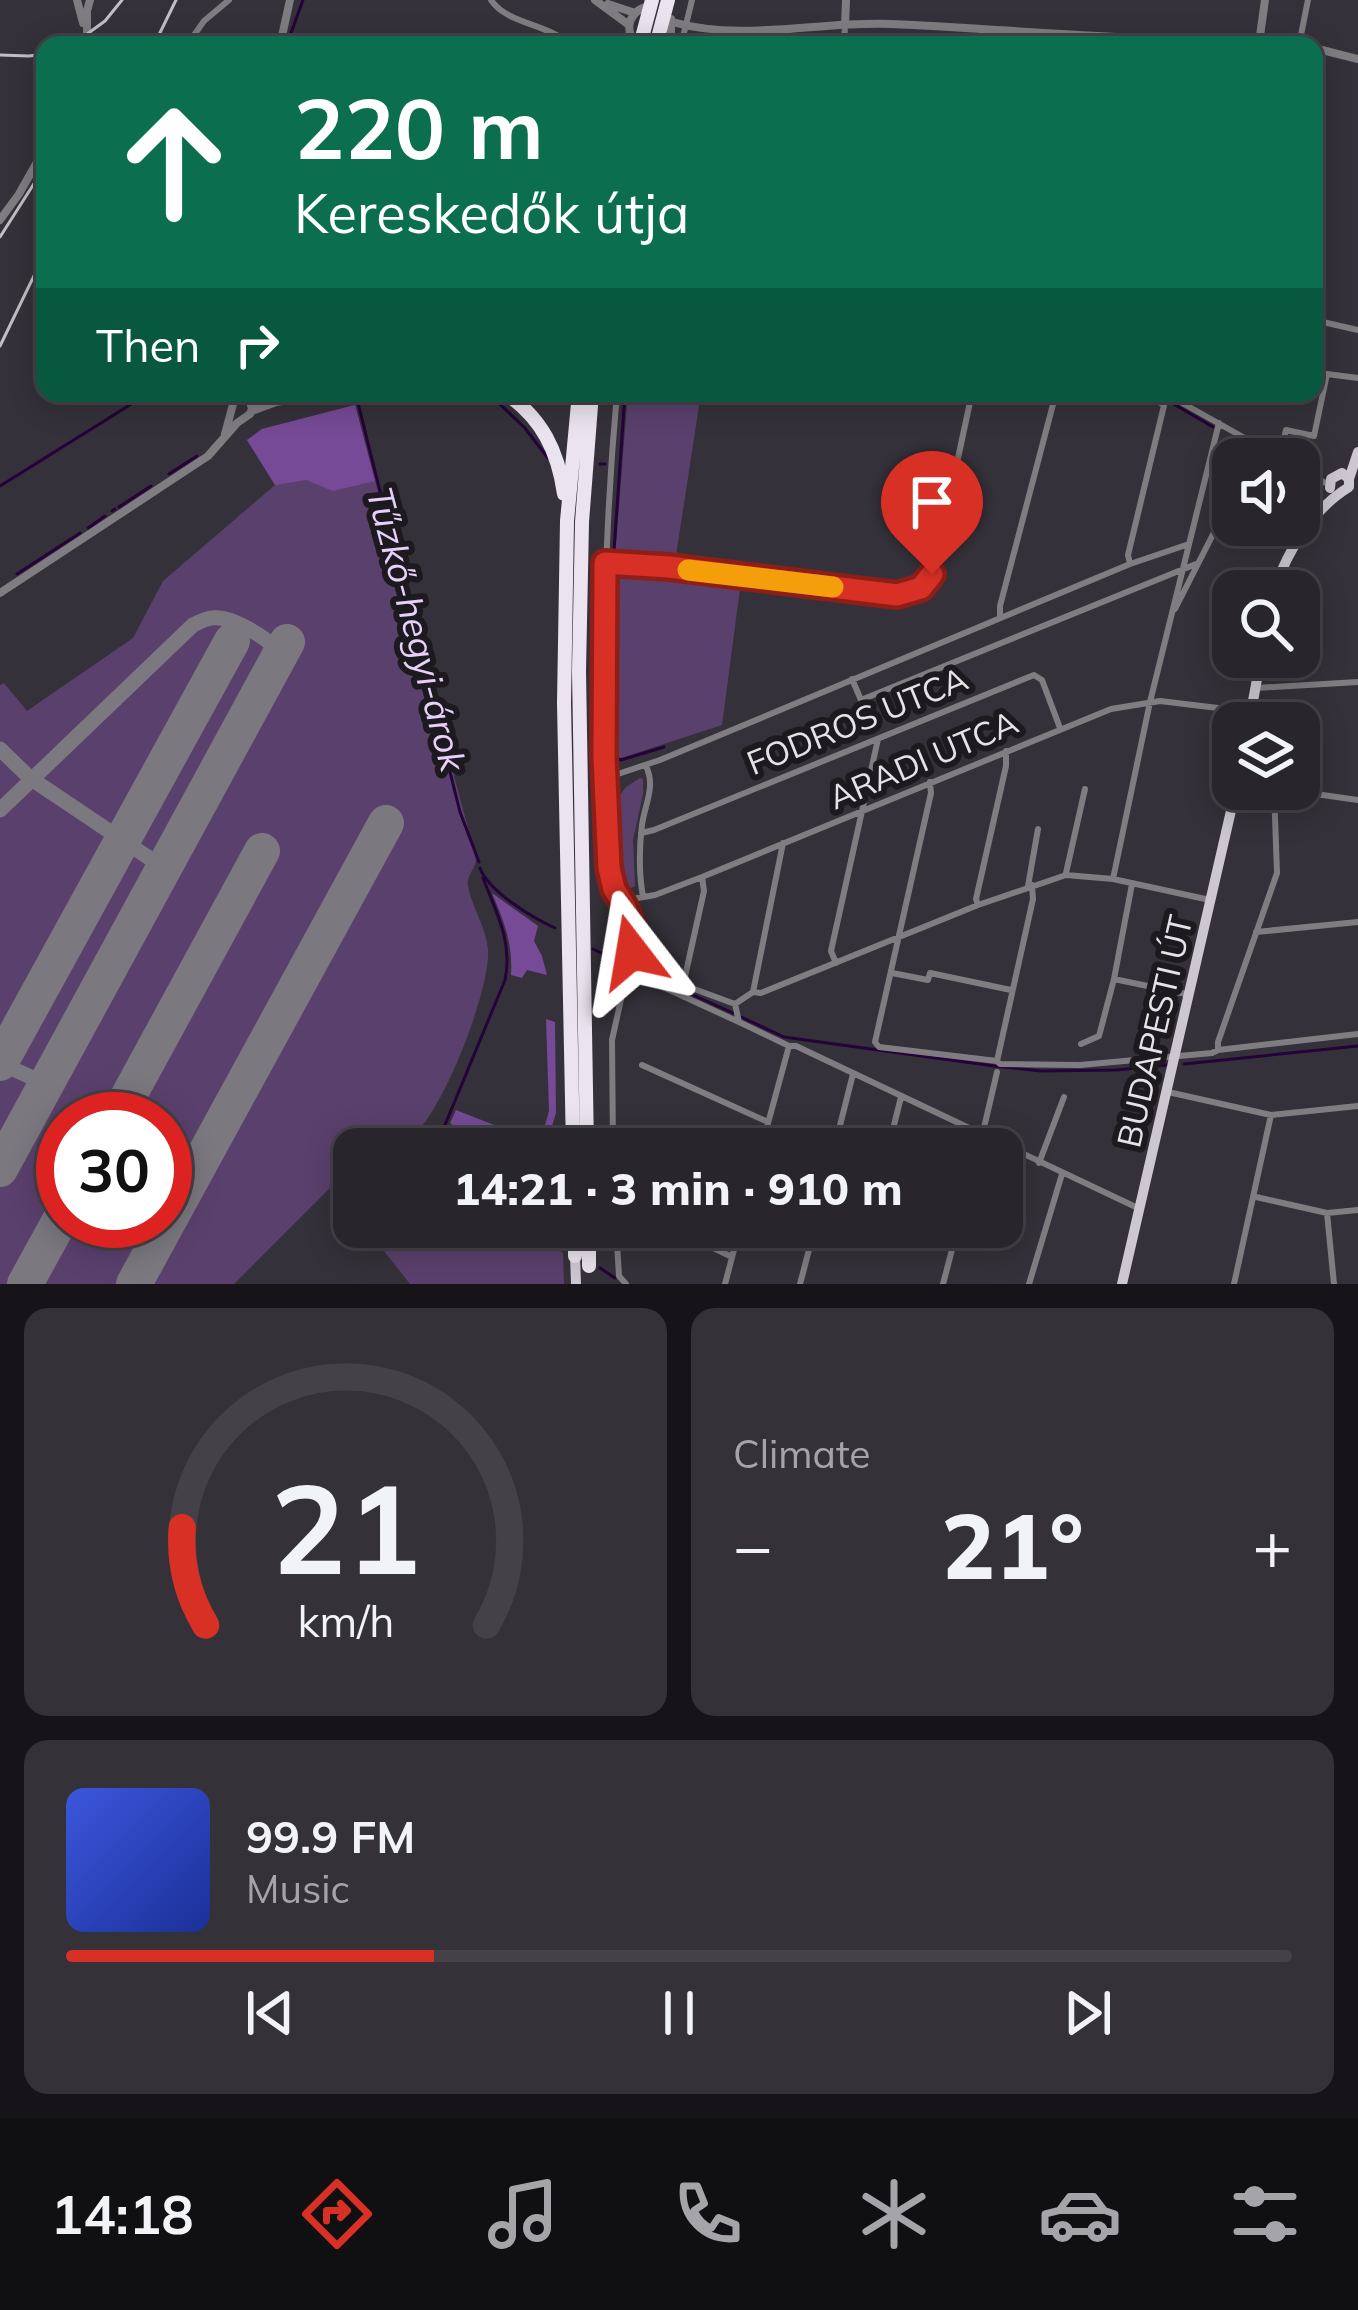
<!DOCTYPE html>
<html lang="en">
<head>
<meta charset="utf-8">
<style>
  :root { --surface:#28252c; --page:#343138; --text:#f1f3f6; --muted:#a5a5a9; --line:#444248; --accent:#d93025 }
  body { margin:0; font-family:Mulish,sans-serif; background:var(--page); color:var(--text); height:100vh; display:flex; flex-direction:column; font-size:45px; white-space:nowrap }
  * { box-sizing:border-box; margin:0 }
  p { font-size:39px; color:var(--muted) }
  .icon { flex:none; width:66px; height:66px; fill:none; stroke:currentColor; stroke-width:2; stroke-linecap:round; stroke-linejoin:round }
  .map { position:relative; height:1284px; overflow:hidden }
  .details { display:flex; flex-direction:column; gap:24px; padding:24px; background:#161418; flex:1 }
  .details>* { flex:none }
  .banner { position:absolute; left:36px; top:36px; width:1287px; height:366px; border-radius:24px; box-shadow:0 6px 30px #0003,0 0 0 3px var(--line); background:#0b6e4f; color:#fff; overflow:hidden }
  .controls { position:absolute; left:1212px; top:438px; display:grid; gap:24px }
  .controls a { display:grid; place-items:center; width:108px; height:108px; border-radius:24px; background:var(--surface); box-shadow:0 6px 30px #0003,0 0 0 3px var(--line); font-size:60px }
  .speed { position:absolute; left:36px; top:1092px; display:flex; gap:24px; font-size:60px; font-weight:700; text-align:center }
  .speed>* { display:grid; place-content:center; width:156px; height:156px; border-radius:50%; background:var(--surface); box-shadow:0 6px 30px #0003,0 0 0 3px var(--line); line-height:1 }
  .speed .limit { border:18px solid #d22; background:#fff; color:#111 }
  .pin { position:absolute; display:grid; place-items:center; width:102px; height:102px; color:#fff; margin:-123px -51px; border-radius:50% 50% 50% 0; rotate:-45deg; box-shadow:0 0 12px #0007 }
  .pin .icon { rotate:45deg }
  .me { position:absolute; width:132px; margin:-66px; rotate:346deg; stroke-linejoin:round; filter:drop-shadow(0 0 9px #0008) }
  .turn { display:flex; align-items:center; gap:42px; height:252px; padding:0 60px; font-size:54px }
  .turn .icon { width:156px; height:156px; stroke-width:2.5 }
  .turn b { display:block; font-size:84px; line-height:102px }
  .then { display:flex; align-items:center; height:114px; padding:0 60px; background:#0003; gap:24px; font-size:45px }
  .big { font-size:90px; font-weight:800; line-height:1.1 }
  .details .card { flex:1; display:flex; flex-direction:column; justify-content:center; gap:18px; min-width:0; padding:0 42px; border-radius:24px; background:var(--page) }
  .details .dial { align-items:center; gap:0 }
  .dial svg { height:312px; overflow:visible; fill:none; stroke:var(--line); stroke-width:7; stroke-linecap:round; text-anchor:middle }
  .dial text { fill:var(--text); stroke:none }
  .song { display:flex; align-items:center; gap:36px }
  .cover { width:144px; height:144px; border-radius:18px; background:linear-gradient(135deg,hsl(230 70% 55%),hsl(230 70% 35%)) }
  .played { height:12px; border-radius:6px; background:linear-gradient(90deg,var(--accent) 30%,var(--line) 30%) }
  .keys { display:flex; justify-content:space-around; direction:ltr }
  .heat { display:flex; justify-content:space-between; align-items:center; font-size:66px; direction:ltr }
  .details .tiles { flex:1; display:grid; gap:24px; grid-template-columns:1fr 1fr }
  .card:last-child { grid-column:span 2 }
  .trip { position:absolute; left:333px; top:1128px; width:690px; height:120px; border-radius:24px; background:var(--surface); box-shadow:0 6px 30px #0003,0 0 0 3px var(--line); font-weight:800; line-height:120px; text-align:center }
  .menu { display:flex; height:192px; justify-content:space-around; align-items:center; background:#100f12; color:var(--muted) }
  .menu .icon { width:84px; height:84px }
  .menu .on { color:var(--accent) }
  .menu b { font-size:54px; color:var(--text) }
  .map>svg:first-child { display:block }
  .green { fill:#5a416d; fill-rule:evenodd }
  .forest { fill:#764a96 }
  .lines { fill:none; stroke-linecap:round; stroke-linejoin:round }
  .stream { stroke:#250239; stroke-width:3 }
  .taxiway { stroke:#7b7880; stroke-width:15 }
  .runway { stroke:#7b7880; stroke-width:36 }
  .minor { stroke:#807d82; stroke-width:6 }
  .tertiary { stroke:#807d82; stroke-width:8 }
  .primary { stroke:#ccc7d1; stroke-width:10 }
  .motorway { stroke:#ebe4f0; stroke-width:14 }
  .rail { stroke:#c1bec5; stroke-width:3 }
  .route-casing { stroke:#8d1f18; stroke-width:30 }
  .route { stroke:#d93025; stroke-width:21 }
  .slow { stroke:#f59e0b; stroke-width:21 }
  .labels { text-anchor:middle; dominant-baseline:central; stroke-width:12; stroke-linejoin:round; paint-order:stroke }
  .street-label { font-size:33px; fill:#e5e2e8; stroke:#1c1a1e }
  .water-label { font-size:36px; font-style:italic; fill:#e7d0fa; stroke:#1c1a1e }
</style>
</head>
<body>
<div class="map">
<svg width="1358" height="1284" viewBox="0 0 1358 1284">
  <rect width="100%" height="100%" fill="#35313a"/>
  <path class="green" d="M628,393H701L675,562L615,556Z
    M355,405L469,832C471,840 476,852 476,860C475,870 466,875 468,886C472,908 486,927 488,949C491,989 442,1115 411,1137L421,1149H354V1213L332,1186L234,1284H0V685L4,683L27,711L133,638L163,581L275,485L247,440L262,429ZM63,1119H165V1221H63Z
    M615,569L670,572L741,581L722,725L618,759Z
    M640,778L643,779V794L633,840L635,886L627,890L620,858V795L626,787Z
    M365,1227H527L563,1253L564,1284H410Z"/>
  <path class="forest" d="M355,405L375,481L333,491L306,480L275,485L247,440L262,429Z
    M492,893L538,926L534,941L542,956L547,975L527,970L522,978L511,975C513,944 504,921 492,893Z
    M546,1019L555,1022L556,1113L545,1149H439L443,1137L456,1142L461,1132L450,1123L456,1110L540,1143L549,1111Z"/>
  <g class="lines">
    <path class="stream" d="M289,45L291,33L303,0
      M219,393L226,396
      M1155,393L1161,397
      M489,394L524,427L548,458
      M356,395L460,812L479,862
      M1172,403L1213,427
      M600,464H605
      M169,474L197,456
      M0,486L149,393
      M119,507L151,486
      M112,511L115,509
      M88,528L105,516
      M615,550L618,555L634,556
      M614,551L625,393
      M613,567L614,757L621,760L664,747
      M17,574L80,533
      M480,868C489,892 533,918 555,928
      M593,949L618,961
      M638,970L733,1013
      M741,1017L784,1037L994,1066L1041,1071L1116,1070L1167,1065
      M1184,1064L1358,1046
      M435,1149L505,980C513,942 496,912 483,878
      M539,1227L565,1245
      M600,1268L615,1278"/>
    <path class="taxiway" d="M0,749L30,778L164,868
      M0,810L193,625C197,623 207,618 212,618C232,615 268,639 281,653
      M0,1063L46,1084"/>
    <path class="runway" d="M0,1063L232,641
      M116,1119L262,851
      M0,1169L287,642
      M25,1284L63,1215
      M134,1284L386,823"/>
    <path class="minor" d="M491,0C508,25 549,23 569,45
      M187,45L204,21L229,0
      M621,45L629,33
      M681,45L692,0
      M781,45L787,40L789,29
      M844,45L845,25
      M1299,45L1308,0
      M1314,320L1358,330
      M1144,393L1164,405
      M1168,395L1282,459
      M1279,458L1286,430L1314,436L1327,374L1358,378
      M1257,459L1267,451
      M1299,468L1329,485
      M605,563L669,567L897,595L921,588L933,574L972,393
      M1130,564L1128,555L1167,393
      M1175,609L1233,495
      M1000,616V606L1056,393
      M852,679L861,700L1196,564
      M1256,688L1358,682
      M606,778L660,760L1130,564L1189,544
      M930,782L931,793L875,1042L879,1047L997,1061L1000,1064L1080,1065L1212,1053L1218,1050L1358,1034
      M1280,789L1358,800
      M641,833L654,830L1034,675L1042,680L1060,728
      M1066,873L1085,789
      M1113,879L1150,702L1219,423
      M1028,886L1038,829
      M643,897C639,874 639,849 642,825C645,803 656,787 646,766
      M621,901L655,895L702,877L1111,709L1160,701L1251,712
      M978,905L976,899L1006,766V751
      M1256,932L1358,922
      M631,958L684,981L686,986L735,1004L753,992L761,993L978,905L1066,875L1113,879L1210,900
      M836,963L831,951L878,739
      M628,971L739,1022
      M892,973L928,980L930,973L1011,990
      M1114,979L1186,994
      M684,981L704,891L702,877
      M753,992L783,843
      M735,1004L739,1022L789,1046H796L1140,1209
      M1081,1044L1099,1036L1114,979L1132,884
      M1218,1050V1042L1277,873L1274,789
      M997,1061L1033,899L1032,885
      M642,1065L768,1122
      M1168,1092L1271,1115L1358,1106
      M651,1144L662,1149
      M613,1149L612,1040L633,945C632,913 612,896 609,866C606,842 609,817 608,792C601,659 605,526 617,393
      M761,1149L789,1046
      M834,1149L853,1074
      M888,1149L901,1097
      M979,1149L997,1072
      M1039,1163L1064,1097
      M1256,1197L1327,1213L1358,1210
      M1327,1213L1334,1284
      M616,1227L619,1276L626,1284
      M670,1227L732,1257
      M725,1284L740,1227
      M800,1284L815,1227
      M943,1284L958,1227
      M1029,1284L1062,1174
      M1234,1284L1271,1115"/>
    <path class="tertiary" d="M77,0L83,23
      M595,0L629,25
      M608,4L635,13
      M672,22C744,42 818,21 891,24C982,28 1073,36 1165,39C1197,40 1234,47 1266,41L1299,45
      M845,24L846,0
      M1259,43L1265,0
      M87,45V11L90,0
      M280,45L290,0
      M637,45C623,29 629,11 649,6
      M664,45L671,36V19
      M1314,48L1358,59
      M0,220L19,194L45,148
      M234,399L240,397L250,401L275,402
      M252,411L276,402L328,393
      M225,434L236,393
      M0,593L208,456L237,423L250,414L252,409L250,401"/>
    <path class="primary" d="M1349,479L1358,452
      M1330,488L1331,479L1342,473
      M1274,591C1287,551 1313,509 1349,487V479L1342,473
      M1249,723L1261,657
      M575,1256L576,1284
      M1122,1284L1236,789"/>
    <path class="motorway" d="M640,45L652,0
      M656,45L668,0
      M505,393C542,418 558,451 564,494
      M573,1149L564,703L567,521L579,393
      M587,1149L579,671L582,522L592,393
      M575,1227V1256
      M589,1227V1266"/>
    <path class="rail" d="M72,45L105,21L122,0
      M154,45L176,0
      M0,55L29,56L45,54
      M0,237L42,171
      M0,346L45,253"/>
  </g>
  <g class="lines">
    <g class="route-casing">
      <path id="route" d="M632,952L633,929L625,907L614,889L609,868L604,757L605,563L669,567L897,595L921,588L932,574"/>
    </g>
    <use href="#route" class="route"/>
    <path class="slow" d="M688,570L833,587"/>
  </g>
  <g class="labels">
    <g class="street-label">
      <text transform="translate(857 720) rotate(-22)">FODROS UTCA</text>
      <text transform="translate(923 759) rotate(-23)">ARADI UTCA</text>
      <text transform="translate(1154 1031) rotate(-77)">BUDAPESTI ÚT</text>
    </g>
    <g class="water-label">
      <text transform="translate(417 629) rotate(75)">Tűzkő-hegyi-árok</text>
    </g>
  </g>
</svg>
<div class="controls">
<a><svg class="icon" aria-label="sound" viewBox="0 0 24 24"><path d="M4 9h4l5-4v14l-5-4H4zM17 9q2 3 0 6"/></svg></a>
<a><svg class="icon" aria-label="search" viewBox="0 0 24 24"><circle cx="10" cy="10" r="6"/><path d="M15 15l6 6"/></svg></a>
<a><svg class="icon" aria-label="layers" viewBox="0 0 24 24"><path d="M12 4l9 5-9 5-9-5zM3 14l9 5 9-5"/></svg></a>
</div>
<div class="speed"><div class="limit">30</div></div>
<div class="pin" style="left:932px;top:574px;background:#d93025"><svg class="icon" aria-label="arrive" viewBox="0 0 24 24"><path d="M6 21V4h12l-3 4 3 4H6"/></svg></div>
<svg class="me" style="left:632px;top:952px" viewBox="-20 -20 40 40"><path d="M0-17L14 15 0 8-14 15z" fill="#d93025" stroke="#fff" stroke-width="4"/></svg>
<div class="trip">14:21 · 3 min · 910 m</div>
<div class="banner">
<div class="turn"><svg class="icon" aria-label="ahead" viewBox="0 0 24 24"><path d="M12 20V5M6 11l6-6 6 6"/></svg><div><b>220 m</b>Kereskedők útja</div></div>
<div class="then">Then<svg class="icon" aria-label="right" viewBox="0 0 24 24"><path d="M7 20v-9h11M14 6l5 5-5 5"/></svg></div>
</div>
</div>
<section class="details">
<div class="tiles">
<div class="card dial"><svg viewBox="0 0 100 80">
<path d="M14 69A42 42 0 1 1 86 69"/>
<path d="M14 69A42 42 0 0 1 8 44" stroke="#d93025"/>
<text x="50" y="56" font-size="32" font-weight="700">21</text>
<text x="50" y="72" font-size="11">km/h</text>
</svg></div>
<div class="card"><p>Climate</p>
<div class="heat"><a>−</a><b class="big">21°</b><a>+</a></div>
</div>
<div class="card">
<div class="song"><i class="cover"></i><div><b>99.9 FM</b><p>Music</p></div></div>
<div class="played"></div>
<div class="keys"><svg class="icon" aria-label="previous" viewBox="0 0 24 24"><path d="M18 5L8 12l10 7zM5 5v14"/></svg><svg class="icon" aria-label="pause" viewBox="0 0 24 24"><path d="M8 5v14M16 5v14"/></svg><svg class="icon" aria-label="next" viewBox="0 0 24 24"><path d="M6 5l10 7-10 7zM19 5v14"/></svg></div>
</div>
</div>
</section>
<nav class="menu">
<b>14:18</b>
<svg class="icon on" aria-label="directions" viewBox="0 0 24 24"><path d="M12 3l9 9-9 9-9-9zM9 14v-3h6M13 9l2 2-2 2"/></svg>
<svg class="icon" aria-label="music" viewBox="0 0 24 24"><path d="M9 18V5l10-2v13"/><circle cx="6" cy="18" r="3"/><circle cx="16" cy="16" r="3"/></svg>
<svg class="icon" aria-label="phone" viewBox="0 0 24 24"><path d="M5 4h4l2 5-3 2q2 4 5 5l2-3 5 2v4C11 20 4 13 5 4z"/></svg>
<svg class="icon" aria-label="climate" viewBox="0 0 24 24"><path d="M12 3v18M4 7l16 10M4 17L20 7"/></svg>
<svg class="icon" aria-label="car" viewBox="0 0 24 24"><path d="M5 17H2v-5l4-1 3-4h7l3 4 3 1v5h-3M9 17h6M6 11h13"/><circle cx="7" cy="17" r="2"/><circle cx="17" cy="17" r="2"/></svg>
<svg class="icon" aria-label="filters" viewBox="0 0 24 24"><path d="M4 7h16M4 17h16"/><circle cx="9" cy="7" r="2"/><circle cx="15" cy="17" r="2"/></svg>
</nav>
</body>
</html>
